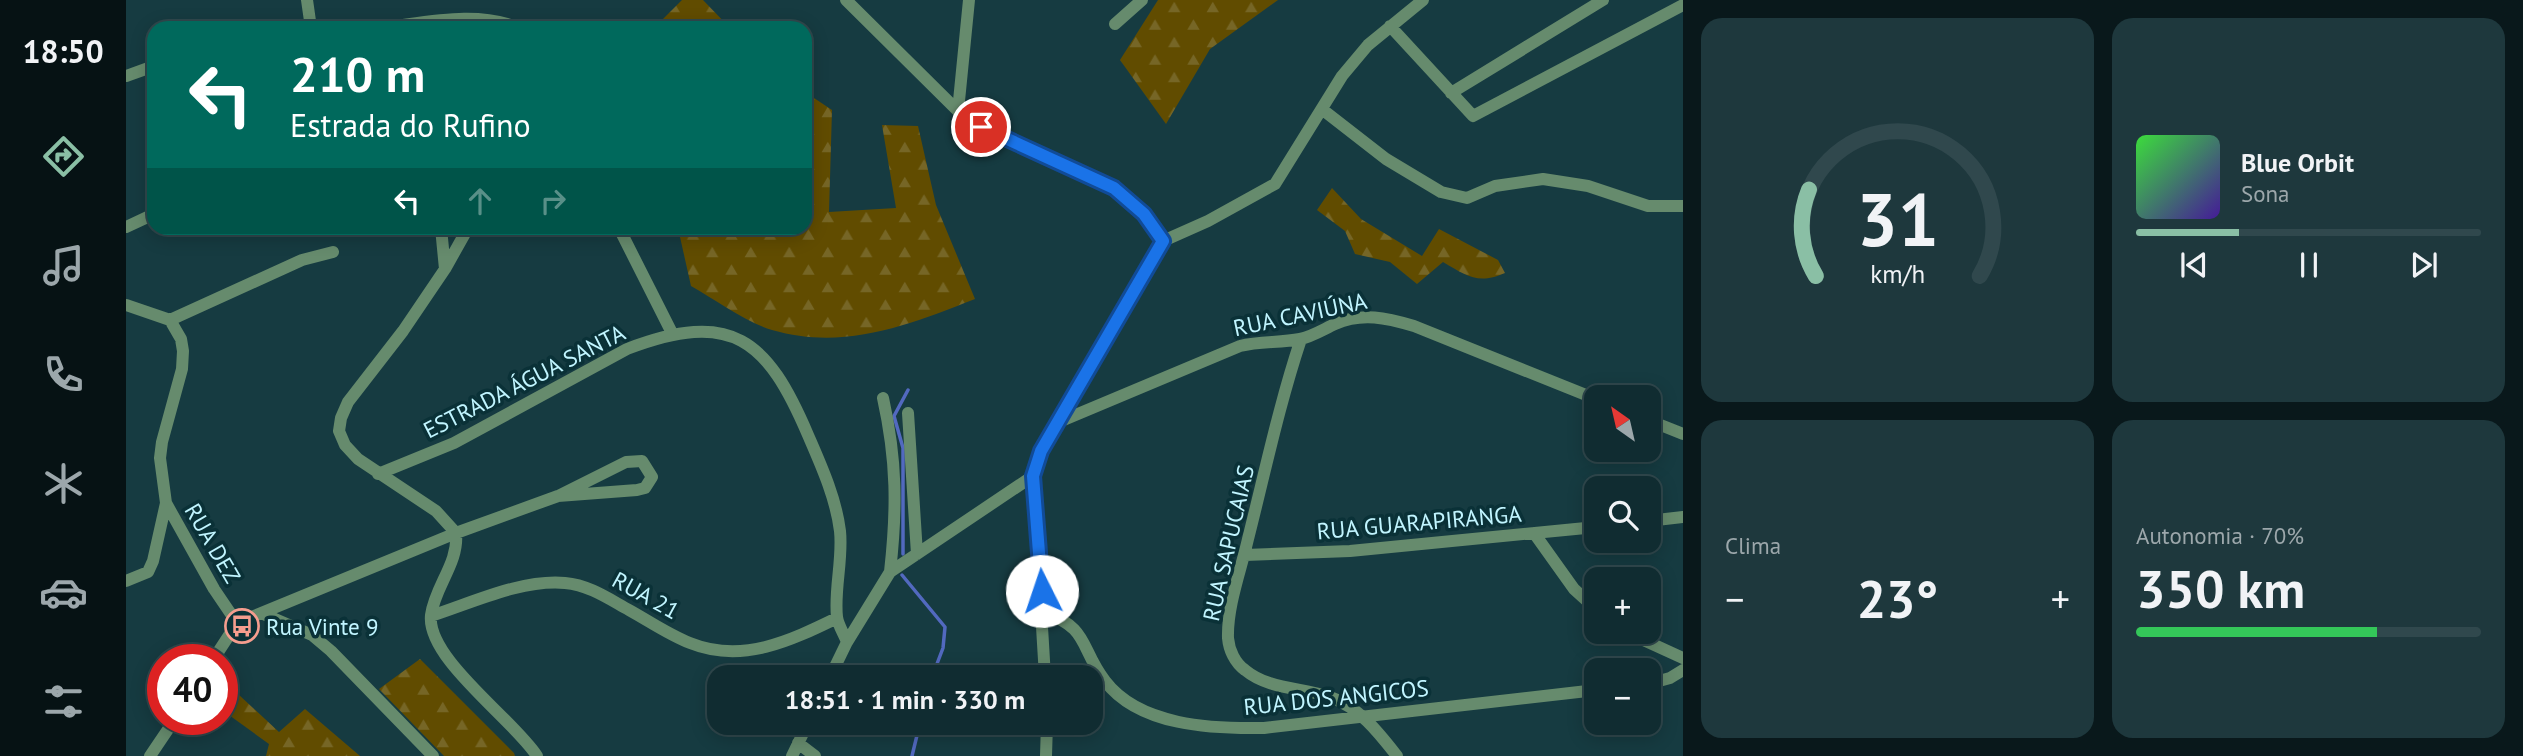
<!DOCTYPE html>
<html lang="pt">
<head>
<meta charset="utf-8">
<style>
  :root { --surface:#102c31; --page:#1e383d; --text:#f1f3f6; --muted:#9ca7ab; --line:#30484d; --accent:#8abfa5 }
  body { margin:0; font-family:"PT Sans",sans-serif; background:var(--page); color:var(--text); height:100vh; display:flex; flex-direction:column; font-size:26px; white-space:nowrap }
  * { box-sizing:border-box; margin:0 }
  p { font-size:23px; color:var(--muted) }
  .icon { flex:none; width:38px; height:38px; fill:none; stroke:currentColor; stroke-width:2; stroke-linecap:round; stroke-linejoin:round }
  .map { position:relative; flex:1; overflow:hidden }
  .details { display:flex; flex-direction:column; gap:18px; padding:18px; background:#09181b; width:840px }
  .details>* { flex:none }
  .top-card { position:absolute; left:21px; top:21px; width:665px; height:214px; border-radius:21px; box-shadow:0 4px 18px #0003,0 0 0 2px var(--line); background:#00695c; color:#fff; overflow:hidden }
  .needle { width:46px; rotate:326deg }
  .tools { position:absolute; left:1458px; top:385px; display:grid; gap:14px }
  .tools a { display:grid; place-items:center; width:77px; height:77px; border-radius:14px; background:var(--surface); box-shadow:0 4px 18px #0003,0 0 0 2px var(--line); font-size:35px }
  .speed { position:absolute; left:21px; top:644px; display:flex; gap:14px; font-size:35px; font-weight:700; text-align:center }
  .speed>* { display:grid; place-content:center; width:91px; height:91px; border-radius:50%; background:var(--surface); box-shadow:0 4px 18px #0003,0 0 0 2px var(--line); line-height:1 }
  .speed .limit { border:10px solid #d22; background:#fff; color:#111 }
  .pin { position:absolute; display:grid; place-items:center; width:60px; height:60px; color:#fff; margin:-30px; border:4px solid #fff; border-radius:50%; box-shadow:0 2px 7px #0007 }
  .me { position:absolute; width:77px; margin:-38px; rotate:356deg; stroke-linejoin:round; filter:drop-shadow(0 0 5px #0008) }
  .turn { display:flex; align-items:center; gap:24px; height:147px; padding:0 28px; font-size:32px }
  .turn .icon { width:91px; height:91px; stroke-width:2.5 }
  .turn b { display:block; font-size:49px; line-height:60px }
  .lanes { display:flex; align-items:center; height:66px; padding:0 28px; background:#0003; justify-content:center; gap:35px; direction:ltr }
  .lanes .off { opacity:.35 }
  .big { font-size:52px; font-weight:800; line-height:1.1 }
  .details .widget { flex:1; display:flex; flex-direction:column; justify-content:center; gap:10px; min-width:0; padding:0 24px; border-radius:21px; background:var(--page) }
  .details .dial { align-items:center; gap:0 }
  .dial svg { height:182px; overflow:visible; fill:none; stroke:var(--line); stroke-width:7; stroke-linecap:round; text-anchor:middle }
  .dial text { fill:var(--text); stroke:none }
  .song { display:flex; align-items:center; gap:21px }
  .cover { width:84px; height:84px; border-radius:10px; background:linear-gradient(135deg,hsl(120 70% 55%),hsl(260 70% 35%)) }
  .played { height:7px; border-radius:4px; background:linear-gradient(90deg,var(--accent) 30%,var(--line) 30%) }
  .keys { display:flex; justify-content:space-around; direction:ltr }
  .heat { display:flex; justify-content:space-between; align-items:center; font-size:38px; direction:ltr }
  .charge { height:10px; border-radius:5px; background:linear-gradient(90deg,#34c759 70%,var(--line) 0) }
  .details .tiles { flex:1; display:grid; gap:18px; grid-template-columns:repeat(2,1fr) }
  .trip { position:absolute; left:581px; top:665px; width:396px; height:70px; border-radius:21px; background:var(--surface); box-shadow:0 4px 18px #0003,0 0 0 2px var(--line); font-weight:800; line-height:70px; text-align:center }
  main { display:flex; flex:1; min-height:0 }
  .tabs { display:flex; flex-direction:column; width:126px; justify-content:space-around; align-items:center; background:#061214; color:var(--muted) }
  .tabs .icon { width:49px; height:49px }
  .tabs .on { color:var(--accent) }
  .tabs b { font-size:32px; color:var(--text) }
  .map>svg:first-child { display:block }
  .forest { fill:url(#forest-firs) }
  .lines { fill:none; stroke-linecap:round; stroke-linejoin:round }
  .stream { stroke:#5269bf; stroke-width:3.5 }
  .minor { stroke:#668b6d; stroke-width:12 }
  .route-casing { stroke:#114b97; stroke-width:18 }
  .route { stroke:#1a73e8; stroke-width:12 }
  .labels { text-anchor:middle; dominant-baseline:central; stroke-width:7; stroke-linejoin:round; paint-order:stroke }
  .street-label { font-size:23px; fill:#c1f5ff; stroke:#0a3137 }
  .poi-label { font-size:23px; fill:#c1f5ff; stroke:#0a3137; text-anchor:start }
</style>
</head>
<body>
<main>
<nav class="tabs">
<b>18:50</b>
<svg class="icon on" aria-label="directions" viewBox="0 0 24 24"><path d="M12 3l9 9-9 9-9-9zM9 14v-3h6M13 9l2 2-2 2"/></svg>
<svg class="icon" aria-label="music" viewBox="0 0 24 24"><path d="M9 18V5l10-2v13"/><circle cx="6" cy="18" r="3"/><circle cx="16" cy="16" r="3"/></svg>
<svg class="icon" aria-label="phone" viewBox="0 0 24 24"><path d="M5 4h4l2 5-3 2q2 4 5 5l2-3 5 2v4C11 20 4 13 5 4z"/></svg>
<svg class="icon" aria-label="climate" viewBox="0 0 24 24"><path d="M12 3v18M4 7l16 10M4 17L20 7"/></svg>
<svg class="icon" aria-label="car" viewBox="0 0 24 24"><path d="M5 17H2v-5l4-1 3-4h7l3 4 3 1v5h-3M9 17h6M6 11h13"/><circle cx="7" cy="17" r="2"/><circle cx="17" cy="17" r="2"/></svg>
<svg class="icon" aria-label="filters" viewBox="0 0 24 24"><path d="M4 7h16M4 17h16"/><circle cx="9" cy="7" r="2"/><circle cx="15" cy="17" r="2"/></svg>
</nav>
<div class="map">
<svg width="1557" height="756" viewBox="0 0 1557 756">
  <defs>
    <pattern id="forest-firs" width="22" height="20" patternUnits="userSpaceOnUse" patternTransform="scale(1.75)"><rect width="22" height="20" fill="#614c00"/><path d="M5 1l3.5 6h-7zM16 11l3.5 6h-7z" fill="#766626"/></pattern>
  </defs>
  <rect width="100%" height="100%" fill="#163b41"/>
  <path class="forest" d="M556,0H577L604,28H528Z
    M1032,0H1152L1084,49L1040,124L994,60Z
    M679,92L706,110L703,212L770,208L756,125L792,126L810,205L849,299C783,325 718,351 646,330C619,322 590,300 565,286L552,228H679Z
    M1206,188L1235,219L1296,256L1313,229L1372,260L1379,273C1352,285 1341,276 1317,262L1291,284L1264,262L1229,254L1219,231L1191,210Z
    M294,659L388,753L389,756H318L253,689Z
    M112,694L153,732L179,709L234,756H140L143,744L96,710V705Z"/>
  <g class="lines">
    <path class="stream" d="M777,554V448L768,416L782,390
      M776,575L819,627L817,648L806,677
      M786,756L794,723"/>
    <path class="minor" d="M181,0L185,28
      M720,0L832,111L855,127L988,188L1018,214L1037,241
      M989,24L1016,0
      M1264,26L1347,116L1557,5
      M253,28C299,23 350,10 393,28
      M0,76L28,66
      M1325,93L1477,0
      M1197,110L1260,159L1315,192L1341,198L1369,186L1417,179L1462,186L1522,206H1557
      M832,111L843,0
      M0,227L28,214
      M315,228L319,269L277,331L222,402L215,418L213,431L219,445L232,459L310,511L330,533C333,563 309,586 305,615C300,658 387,719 411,756
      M493,228L547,335
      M1037,241L1082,221L1149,184L1216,76L1242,45L1297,0
      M319,269L342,228
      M0,305L44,320L55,339L57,351L56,369L36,442L34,458L40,503L88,589L111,623L87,660
      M44,320L176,260L207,252
      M1175,339C1153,405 1139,472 1122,539C1115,570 1101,606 1102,638C1103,650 1109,663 1119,670C1143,690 1176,687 1204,697C1233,707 1253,733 1271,756
      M757,398C771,461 771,509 764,572
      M782,413L791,554
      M1522,420L1557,434
      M928,424L1114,346C1134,341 1154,343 1174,339C1185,337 1198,329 1209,324C1236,312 1261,318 1288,326L1470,399
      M252,474L328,443L501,349C606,309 641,339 682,435C695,465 710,498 714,531C717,560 708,589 711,617C712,625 718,634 721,642L704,677
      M1522,521L1557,517
      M1408,533L1448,589L1470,609
      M1119,555L1224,551L1470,527
      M0,581L22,572L27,561L40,503
      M917,612C964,628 953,647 979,681C1013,726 1086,729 1138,728L1470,690
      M135,613L186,635L205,651L307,756
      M305,616C346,603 395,579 439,583C463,585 483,599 503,610C523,621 543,635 564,643C616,664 664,641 711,618
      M111,623L330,533L432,496L500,462L516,461L526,477L519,488L511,490L432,496
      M1500,632L1557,658
      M721,642L764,572L907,476
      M919,677L907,476L928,424L1037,241
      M1522,684L1544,678L1557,670
      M672,743L689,756
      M24,756L49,719
      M666,756L682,723
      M920,756L921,723"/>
  </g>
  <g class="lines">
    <g class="route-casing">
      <path id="route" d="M855,127L988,188L1018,214L1037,241L915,451L907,476L916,591"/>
    </g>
    <use href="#route" class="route"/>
  </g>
  <defs>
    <g id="bus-ring" transform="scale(1.75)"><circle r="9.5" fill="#0a3137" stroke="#f59d8e" stroke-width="1.5"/><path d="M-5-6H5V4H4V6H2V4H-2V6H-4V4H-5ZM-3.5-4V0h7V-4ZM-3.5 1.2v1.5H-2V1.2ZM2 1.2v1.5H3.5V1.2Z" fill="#f59d8e"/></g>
  </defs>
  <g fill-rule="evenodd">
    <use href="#bus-ring" x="116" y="626"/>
  </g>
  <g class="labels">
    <g class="street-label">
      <text transform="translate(1174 314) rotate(-12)">RUA CAVIÚNA</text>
      <text transform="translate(398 381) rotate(-27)">ESTRADA ÁGUA SANTA</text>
      <text transform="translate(1293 522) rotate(-5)">RUA GUARAPIRANGA</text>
      <text transform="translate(87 543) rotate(60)">RUA DEZ</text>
      <text transform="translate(1102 543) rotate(-77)">RUA SAPUCAIAS</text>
      <text transform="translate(520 595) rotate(29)">RUA 21</text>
      <text transform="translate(1210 697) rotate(-6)">RUA DOS ANGICOS</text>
    </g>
    <g class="poi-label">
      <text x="140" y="626">Rua Vinte 9</text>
    </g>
  </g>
</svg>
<div class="tools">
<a><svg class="needle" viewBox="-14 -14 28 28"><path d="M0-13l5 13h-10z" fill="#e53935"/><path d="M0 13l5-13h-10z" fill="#9ca7ab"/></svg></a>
<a><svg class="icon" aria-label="search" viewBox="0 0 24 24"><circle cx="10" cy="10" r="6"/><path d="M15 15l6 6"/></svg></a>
<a>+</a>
<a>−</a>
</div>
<div class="speed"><div class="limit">40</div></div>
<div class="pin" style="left:855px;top:127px;background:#d93025"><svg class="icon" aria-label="arrive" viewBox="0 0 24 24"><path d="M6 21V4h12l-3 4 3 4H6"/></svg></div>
<svg class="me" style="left:916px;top:591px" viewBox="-20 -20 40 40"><circle r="19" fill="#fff"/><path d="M0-13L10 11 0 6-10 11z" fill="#1a73e8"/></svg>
<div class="trip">18:51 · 1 min · 330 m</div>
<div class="top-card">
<div class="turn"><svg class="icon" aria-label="left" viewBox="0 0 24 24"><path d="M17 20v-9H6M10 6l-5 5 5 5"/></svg><div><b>210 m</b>Estrada do Rufino</div></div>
<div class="lanes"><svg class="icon" aria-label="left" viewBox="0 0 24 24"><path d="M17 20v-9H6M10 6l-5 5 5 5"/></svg><svg class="icon off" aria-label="ahead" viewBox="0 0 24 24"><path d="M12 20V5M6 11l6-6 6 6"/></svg><svg class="icon off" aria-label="right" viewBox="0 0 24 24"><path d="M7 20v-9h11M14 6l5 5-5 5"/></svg></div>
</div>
</div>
<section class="details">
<div class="tiles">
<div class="widget dial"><svg viewBox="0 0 100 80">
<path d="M14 69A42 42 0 1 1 86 69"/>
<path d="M14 69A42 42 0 0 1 11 31" stroke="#8abfa5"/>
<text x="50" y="56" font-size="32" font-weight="700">31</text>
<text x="50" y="72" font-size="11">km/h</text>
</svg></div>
<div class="widget">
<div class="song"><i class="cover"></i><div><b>Blue Orbit</b><p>Sona</p></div></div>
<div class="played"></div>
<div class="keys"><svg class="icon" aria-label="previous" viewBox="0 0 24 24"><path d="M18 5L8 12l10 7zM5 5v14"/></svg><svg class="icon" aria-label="pause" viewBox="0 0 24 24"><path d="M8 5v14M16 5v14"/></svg><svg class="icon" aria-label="next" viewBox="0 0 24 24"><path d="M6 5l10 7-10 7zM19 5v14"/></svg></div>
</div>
<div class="widget"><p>Clima</p>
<div class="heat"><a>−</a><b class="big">23°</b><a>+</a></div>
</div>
<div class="widget"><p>Autonomia · 70%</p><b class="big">350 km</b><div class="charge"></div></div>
</div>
</section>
</main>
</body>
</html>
